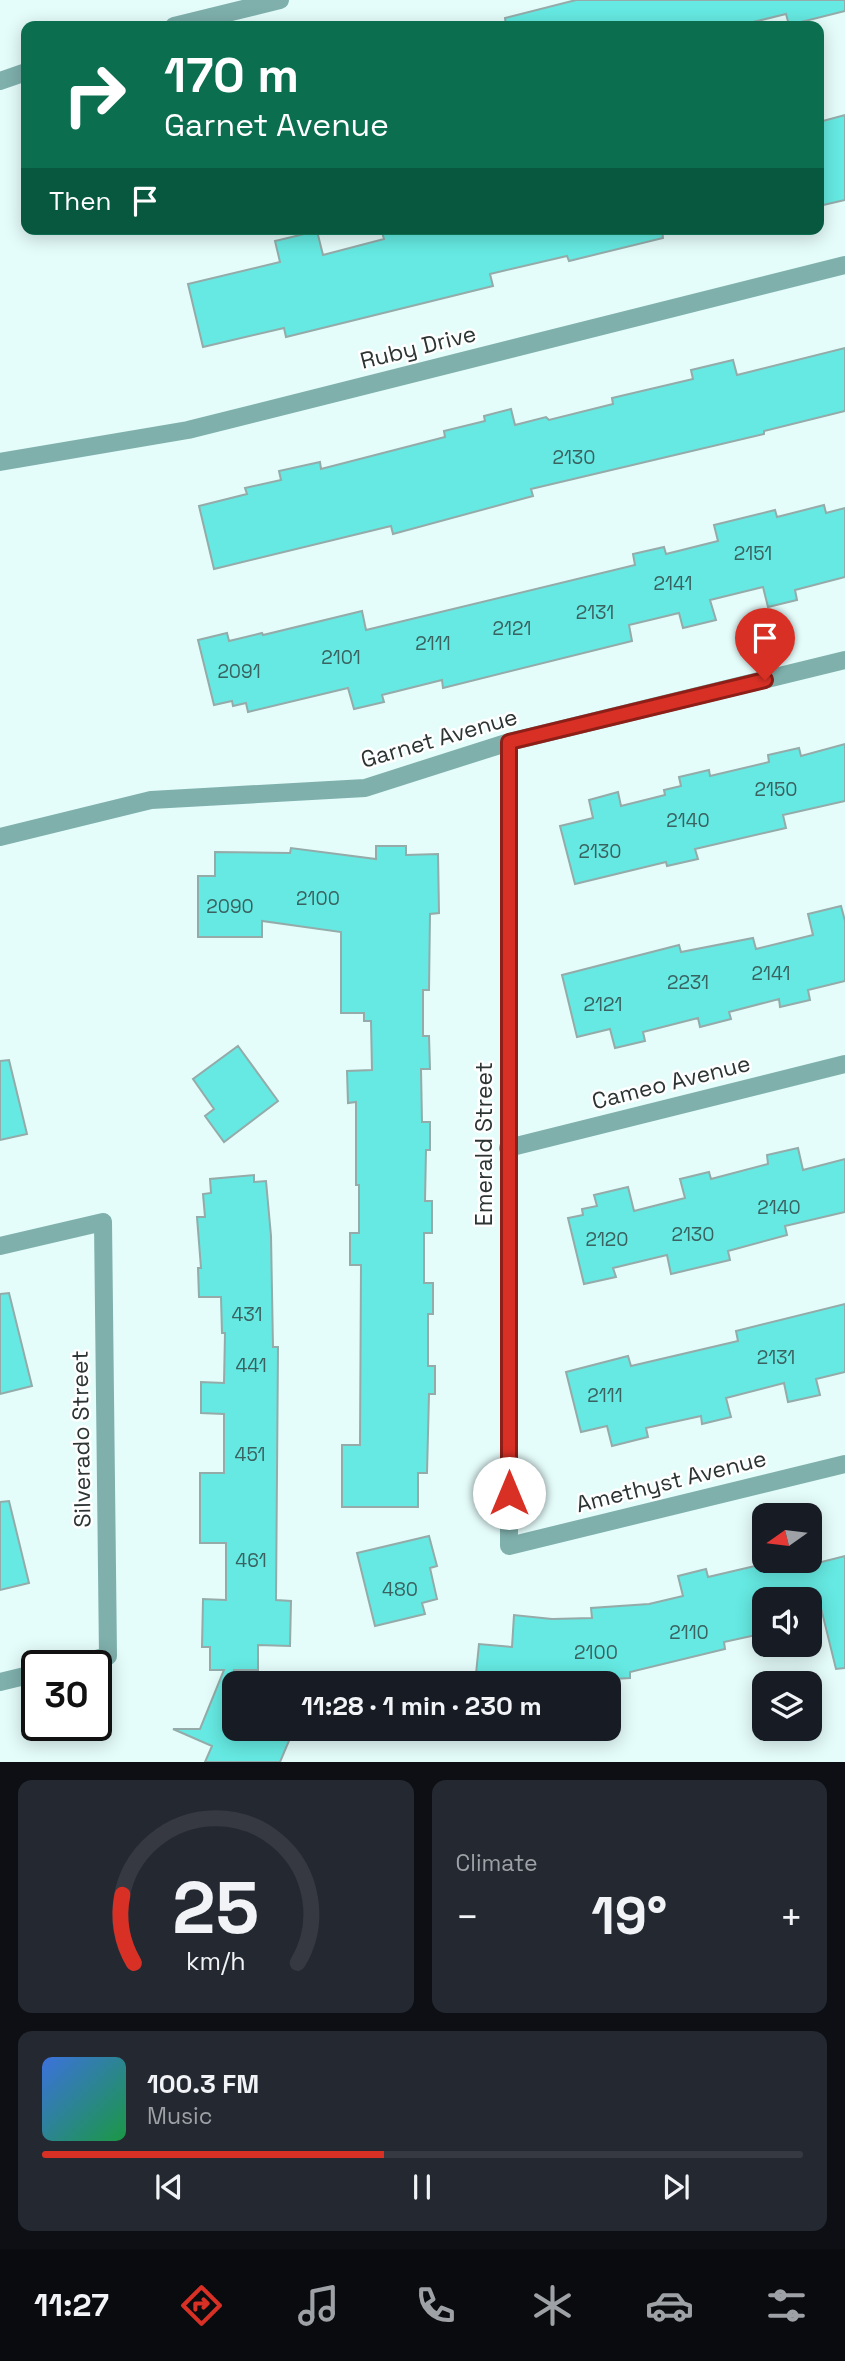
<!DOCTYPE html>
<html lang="en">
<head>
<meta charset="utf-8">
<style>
  :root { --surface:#171b24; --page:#242831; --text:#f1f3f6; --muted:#9ea1a6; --line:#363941; --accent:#d93025 }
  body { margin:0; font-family:"Space Grotesk",sans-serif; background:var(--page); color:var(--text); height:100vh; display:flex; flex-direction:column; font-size:26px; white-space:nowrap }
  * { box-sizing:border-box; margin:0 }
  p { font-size:23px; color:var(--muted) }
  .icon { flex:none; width:38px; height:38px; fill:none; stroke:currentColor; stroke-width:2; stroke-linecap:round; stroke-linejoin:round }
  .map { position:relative; height:1762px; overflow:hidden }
  .side { display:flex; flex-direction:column; gap:18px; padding:18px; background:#0d0f14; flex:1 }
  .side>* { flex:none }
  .guide { position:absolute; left:21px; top:21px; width:803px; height:214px; border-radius:14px; box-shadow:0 4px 18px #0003; background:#0b6e4f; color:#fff; overflow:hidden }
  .needle { width:46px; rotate:256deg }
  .buttons { position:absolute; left:752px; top:1503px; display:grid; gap:14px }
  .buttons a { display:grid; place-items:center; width:70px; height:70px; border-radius:14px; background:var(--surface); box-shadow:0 4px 18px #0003; font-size:35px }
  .speed { position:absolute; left:21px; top:1650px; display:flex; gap:14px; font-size:35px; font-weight:700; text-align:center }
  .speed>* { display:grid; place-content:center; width:91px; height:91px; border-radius:50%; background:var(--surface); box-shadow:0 4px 18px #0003; line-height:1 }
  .speed .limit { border:4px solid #111; border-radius:10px; background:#fff; color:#111 }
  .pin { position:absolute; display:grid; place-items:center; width:60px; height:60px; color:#fff; margin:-72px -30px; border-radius:50% 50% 50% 0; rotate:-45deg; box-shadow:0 0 7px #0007 }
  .pin .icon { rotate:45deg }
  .me { position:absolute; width:77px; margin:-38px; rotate:0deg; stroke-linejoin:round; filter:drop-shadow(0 0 5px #0008) }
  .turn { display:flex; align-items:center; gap:24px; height:147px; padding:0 28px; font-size:32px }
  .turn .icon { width:91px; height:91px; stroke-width:2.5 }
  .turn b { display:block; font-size:49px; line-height:60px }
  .then { display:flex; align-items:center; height:66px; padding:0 28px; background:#0003; gap:14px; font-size:26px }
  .big { font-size:52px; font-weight:700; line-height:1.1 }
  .side .tile { flex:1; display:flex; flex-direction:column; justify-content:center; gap:10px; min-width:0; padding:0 24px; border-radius:14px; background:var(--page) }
  .side .dial { align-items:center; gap:0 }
  .dial svg { height:182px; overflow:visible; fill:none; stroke:var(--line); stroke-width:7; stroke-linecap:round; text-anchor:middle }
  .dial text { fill:var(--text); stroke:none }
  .song { display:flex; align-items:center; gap:21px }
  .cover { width:84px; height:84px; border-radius:10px; background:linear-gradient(135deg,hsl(220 70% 55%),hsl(140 70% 35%)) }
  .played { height:7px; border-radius:4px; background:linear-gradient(90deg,var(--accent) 45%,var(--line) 45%) }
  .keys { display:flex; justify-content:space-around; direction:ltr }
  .heat { display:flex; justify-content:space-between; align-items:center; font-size:38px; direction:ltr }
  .side .tiles { flex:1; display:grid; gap:18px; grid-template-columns:1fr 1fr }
  .tile:last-child { grid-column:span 2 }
  .trip { position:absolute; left:222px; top:1671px; width:399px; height:70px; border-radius:14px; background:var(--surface); box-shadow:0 4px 18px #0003; font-weight:700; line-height:70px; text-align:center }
  .dock { display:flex; height:112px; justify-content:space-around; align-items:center; background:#090b0e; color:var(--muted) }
  .dock .icon { width:49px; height:49px }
  .dock .active { color:var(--accent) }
  .dock b { font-size:32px; color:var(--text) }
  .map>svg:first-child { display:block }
  .building { fill:#65e9e2; stroke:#94aba9; stroke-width:2 }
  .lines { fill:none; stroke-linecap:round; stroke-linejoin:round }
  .street { stroke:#7fb0ac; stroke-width:18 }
  .route-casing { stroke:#8d1f18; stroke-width:18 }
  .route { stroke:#d93025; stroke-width:12 }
  .labels { text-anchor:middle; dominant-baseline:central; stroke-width:5; stroke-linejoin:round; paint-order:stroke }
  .number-label { font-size:19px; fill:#3a6260 }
  .street-label { font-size:23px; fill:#2c3534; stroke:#fff }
</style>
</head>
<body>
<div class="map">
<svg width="845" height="1763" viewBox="0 0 845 1763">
  <rect width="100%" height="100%" fill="#e4fcfa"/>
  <path class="building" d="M576,0H845V11L789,25L786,14L737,26H506L505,18Z
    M845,115V200L819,206V122Z
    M381,229H662L663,238L569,261L567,256L490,274L493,286L286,337L284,328L203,347L188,284L280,262L275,241L317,231L323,255L384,239Z
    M845,348V411L764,431V434L531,489L533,496L393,534L391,526L214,569L199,506L247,494L245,488L281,480L279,471L320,462L321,469L445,437L444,431L485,421L484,416L511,409L515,425L546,417L549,420L613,404L612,398L693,379L691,370L733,360L737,375Z
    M824,505L826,513L845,508V577L795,590L797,600L768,607L763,587L710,600L716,620L683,628L679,613L629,625L632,641L443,688L442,680L382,695L384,702L354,709L348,688L248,712L246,703L233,706L232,701L214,705L198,640L227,633L229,641L262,633L263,635L362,611L366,630L635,565L633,554L664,547L666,554L718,541L714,525L775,510L777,517Z
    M845,744V801L783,815L786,828L695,849L698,859L667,866L666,862L575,884L560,826L593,818L589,800L618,792L621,806L665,795L664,790L681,786L679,777L709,770L710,776L769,762L768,755L799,748L801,756Z
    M376,846H406V855L438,854L439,913L430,914L429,990H423V1036H429L430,1069H421L422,1122H430V1150H426L425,1201H432V1233H424V1283H433V1314H428V1366H435V1394H429L427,1473H418V1507H342V1445H360L361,1265H350V1233H359V1185H356V1102L348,1103L347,1071L372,1070L371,1021H364V1013H341V932L262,921V937H198V876H215V852L290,853L291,848L376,859Z
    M841,906L845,921V981L808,990L810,1000L780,1007L779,999L729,1012L731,1019L700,1027L698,1018L643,1032L645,1041L615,1048L610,1029L577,1037L562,975L679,945L681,952L753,938L756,949L813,935L808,914Z
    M238,1046L278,1101L224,1142L205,1116L214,1109L193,1079Z
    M9,1060L27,1134L0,1140V1061Z
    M798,1148L803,1170L845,1159V1212L785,1226L787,1235L728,1251L730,1260L671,1274L667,1255L613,1268L616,1277L584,1284L568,1218L583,1215L582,1209L597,1206L594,1195L628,1187L634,1211L685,1198L680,1179L709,1172L711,1179L768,1164L767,1155Z
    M254,1175V1182L266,1181L271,1236L273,1347H278L276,1600L291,1601L290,1646L258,1645V1670H234V1729H294L280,1762H205L212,1746L173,1729H200L224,1670H210V1647H202L203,1599L226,1600V1543H200V1473H224V1414L201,1413V1382L224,1383L225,1333H222L221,1297H199L198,1268H201L197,1217H205L203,1194L211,1193L210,1179Z
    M9,1293L32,1386L0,1394V1294Z
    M845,1304V1372L816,1379L820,1395L788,1402L784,1383L726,1398L731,1417L702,1424L701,1416L646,1428L648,1437L612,1446L607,1426L581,1432L566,1372L628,1356L631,1366L738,1341L736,1331Z
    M9,1501L29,1583L0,1590V1502Z
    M429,1536L437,1566L430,1568L437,1599L422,1603L425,1614L375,1626L357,1553Z
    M845,1556V1668L836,1669L819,1600H765V1633L724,1642L725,1649L630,1672V1678L596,1680L597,1684H475L479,1644L512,1647L514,1615L552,1619L592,1618L591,1608L649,1604L683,1596L678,1576L706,1569L708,1577L755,1566L754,1561H784L786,1571Z"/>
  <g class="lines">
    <path class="street" d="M174,26L280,0
      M0,81L26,72
      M0,462L188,430L845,265
      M509,742V1546L845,1464
      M0,837L151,800L365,788L509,742L845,660
      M508,1148L845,1064
      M0,1246L103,1222L108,1656L68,1666
      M0,1682L37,1673"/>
  </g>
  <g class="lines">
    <g class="route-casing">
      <path id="route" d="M509,1493V742L765,680"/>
    </g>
    <use href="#route" class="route"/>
  </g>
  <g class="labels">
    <g class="number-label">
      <text x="574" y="457">2130</text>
      <text x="753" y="553">2151</text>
      <text x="673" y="583">2141</text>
      <text x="595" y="612">2131</text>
      <text x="512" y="628">2121</text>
      <text x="433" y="643">2111</text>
      <text x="341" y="657">2101</text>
      <text x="239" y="671">2091</text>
      <text x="776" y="789">2150</text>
      <text x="688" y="820">2140</text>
      <text x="600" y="851">2130</text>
      <text x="318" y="898">2100</text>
      <text x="230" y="906">2090</text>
      <text x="771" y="973">2141</text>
      <text x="688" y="982">2231</text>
      <text x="603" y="1004">2121</text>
      <text x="779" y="1207">2140</text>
      <text x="693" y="1234">2130</text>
      <text x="607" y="1239">2120</text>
      <text x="247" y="1314">431</text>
      <text x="776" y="1357">2131</text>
      <text x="251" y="1365">441</text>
      <text x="605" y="1395">2111</text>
      <text x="250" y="1454">451</text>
      <text x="251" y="1560">461</text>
      <text x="400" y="1589">480</text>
      <text x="689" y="1632">2110</text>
      <text x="596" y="1652">2100</text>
    </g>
    <g class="street-label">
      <text transform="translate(418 347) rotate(-14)">Ruby Drive</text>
      <text transform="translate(439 738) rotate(-16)">Garnet Avenue</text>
      <text transform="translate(671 1082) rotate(-14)">Cameo Avenue</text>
      <text transform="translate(484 1144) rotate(-90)">Emerald Street</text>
      <text transform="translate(81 1439) rotate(-91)">Silverado Street</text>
      <text transform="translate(671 1481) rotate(-14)">Amethyst Avenue</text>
    </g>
  </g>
</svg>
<div class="buttons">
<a><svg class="needle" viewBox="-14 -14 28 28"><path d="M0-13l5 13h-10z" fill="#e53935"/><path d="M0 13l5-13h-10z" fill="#9ea1a6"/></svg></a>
<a><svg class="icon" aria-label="sound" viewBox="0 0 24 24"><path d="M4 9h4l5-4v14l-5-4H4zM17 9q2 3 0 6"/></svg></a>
<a><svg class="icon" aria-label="layers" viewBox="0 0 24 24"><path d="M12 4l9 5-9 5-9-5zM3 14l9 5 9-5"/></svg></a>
</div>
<div class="speed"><div class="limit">30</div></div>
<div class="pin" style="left:765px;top:680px;background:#d93025"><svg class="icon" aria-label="arrive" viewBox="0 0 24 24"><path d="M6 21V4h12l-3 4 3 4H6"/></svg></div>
<svg class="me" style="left:509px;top:1493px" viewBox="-20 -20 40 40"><circle r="19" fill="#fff"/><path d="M0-13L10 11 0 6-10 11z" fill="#d93025"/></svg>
<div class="trip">11:28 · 1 min · 230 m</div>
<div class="guide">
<div class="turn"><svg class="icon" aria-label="right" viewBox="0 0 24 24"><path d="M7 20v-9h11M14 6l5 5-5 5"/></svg><div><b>170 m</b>Garnet Avenue</div></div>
<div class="then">Then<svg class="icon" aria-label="arrive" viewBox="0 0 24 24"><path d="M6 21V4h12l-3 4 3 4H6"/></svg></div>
</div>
</div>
<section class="side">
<div class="tiles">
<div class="tile dial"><svg viewBox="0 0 100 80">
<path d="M14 69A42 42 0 1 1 86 69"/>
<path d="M14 69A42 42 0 0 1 9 39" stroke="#d93025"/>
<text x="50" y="56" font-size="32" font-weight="700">25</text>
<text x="50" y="72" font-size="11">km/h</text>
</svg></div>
<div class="tile"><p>Climate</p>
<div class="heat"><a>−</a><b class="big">19°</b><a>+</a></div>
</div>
<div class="tile">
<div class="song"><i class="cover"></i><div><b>100.3 FM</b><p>Music</p></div></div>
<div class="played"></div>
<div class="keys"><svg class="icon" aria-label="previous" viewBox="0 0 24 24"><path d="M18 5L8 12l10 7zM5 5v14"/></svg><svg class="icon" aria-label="pause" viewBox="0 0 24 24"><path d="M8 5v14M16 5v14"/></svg><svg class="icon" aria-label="next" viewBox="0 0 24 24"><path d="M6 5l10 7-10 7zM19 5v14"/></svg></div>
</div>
</div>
</section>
<nav class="dock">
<b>11:27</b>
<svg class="icon active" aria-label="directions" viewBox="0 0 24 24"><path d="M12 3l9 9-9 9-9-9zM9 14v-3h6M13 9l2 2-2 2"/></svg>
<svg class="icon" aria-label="music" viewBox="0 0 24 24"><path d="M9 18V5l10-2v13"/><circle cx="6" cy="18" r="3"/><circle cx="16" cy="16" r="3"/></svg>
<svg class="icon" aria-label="phone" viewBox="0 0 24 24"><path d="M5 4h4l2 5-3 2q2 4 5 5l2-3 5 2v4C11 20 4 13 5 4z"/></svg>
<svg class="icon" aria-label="climate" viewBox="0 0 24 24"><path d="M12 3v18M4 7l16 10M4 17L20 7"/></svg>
<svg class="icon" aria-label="car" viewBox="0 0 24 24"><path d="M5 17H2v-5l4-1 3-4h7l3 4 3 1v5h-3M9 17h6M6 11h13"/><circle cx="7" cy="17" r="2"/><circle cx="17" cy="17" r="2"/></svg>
<svg class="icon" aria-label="filters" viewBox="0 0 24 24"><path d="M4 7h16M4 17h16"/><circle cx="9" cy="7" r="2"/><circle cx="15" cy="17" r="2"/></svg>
</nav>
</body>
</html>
